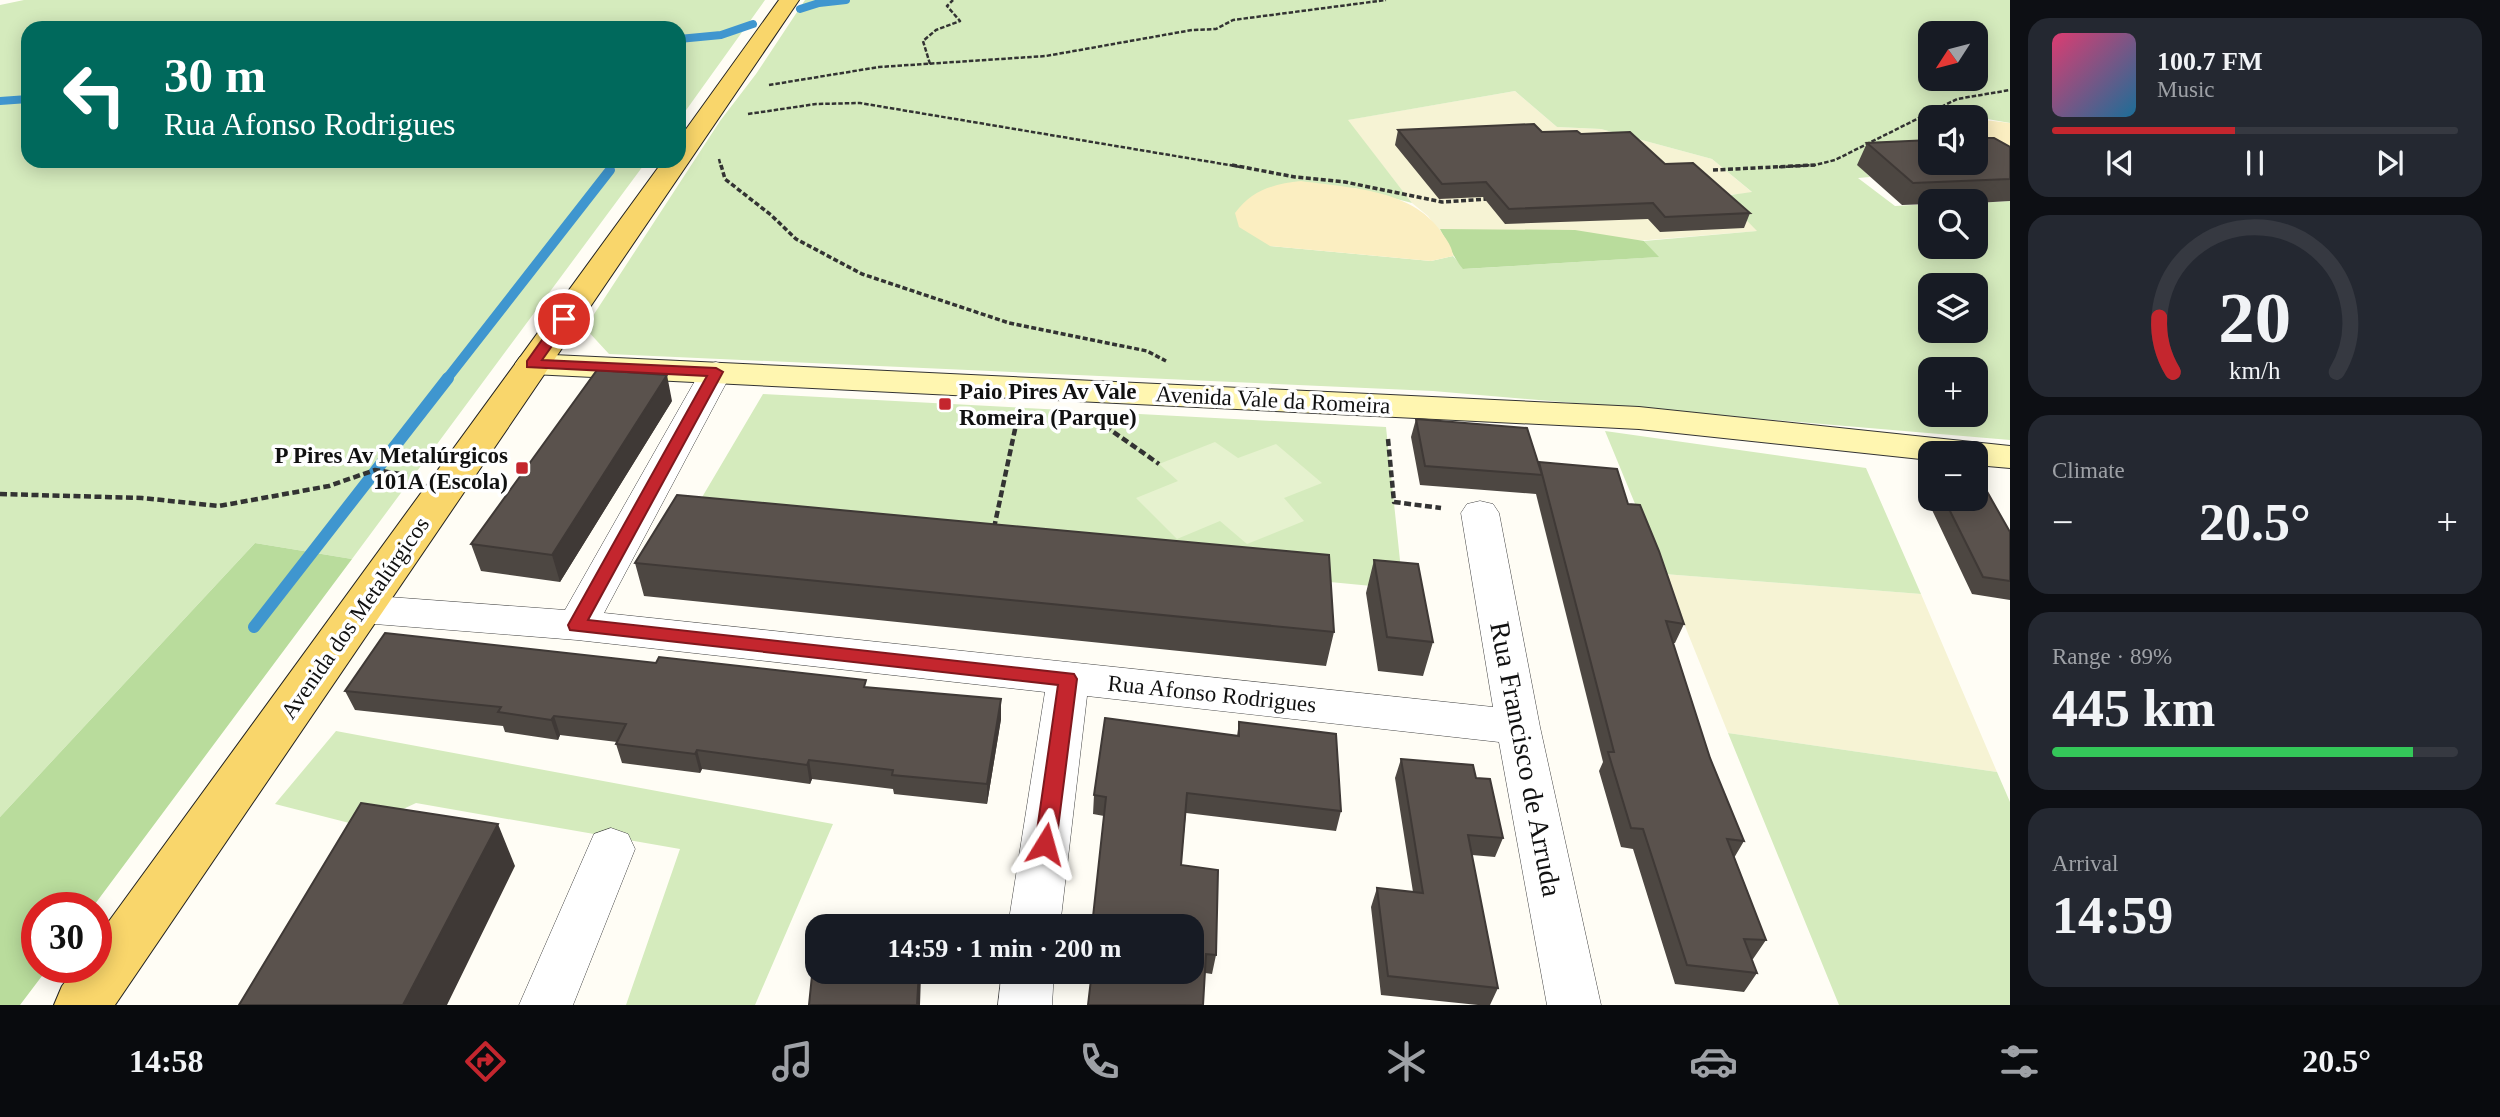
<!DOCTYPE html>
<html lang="en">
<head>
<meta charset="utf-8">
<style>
  :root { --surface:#171b24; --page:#242831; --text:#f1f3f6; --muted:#9ea1a6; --line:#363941; --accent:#c4262e }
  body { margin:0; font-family:Georgia,serif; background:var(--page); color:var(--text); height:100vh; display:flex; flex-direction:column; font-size:26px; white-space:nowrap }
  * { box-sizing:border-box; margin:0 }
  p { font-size:23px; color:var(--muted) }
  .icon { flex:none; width:38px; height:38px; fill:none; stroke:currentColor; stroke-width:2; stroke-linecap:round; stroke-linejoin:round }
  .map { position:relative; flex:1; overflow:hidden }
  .panel { display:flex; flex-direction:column; gap:18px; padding:18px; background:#0d0f14; width:490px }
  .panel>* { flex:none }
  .guide { position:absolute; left:21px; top:21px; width:665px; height:147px; border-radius:21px; box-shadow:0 4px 18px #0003; background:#00695c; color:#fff; overflow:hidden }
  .needle { width:46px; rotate:234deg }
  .tools { position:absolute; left:1918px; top:21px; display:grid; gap:14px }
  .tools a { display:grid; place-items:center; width:70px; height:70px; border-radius:14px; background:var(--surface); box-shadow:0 4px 18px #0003; font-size:35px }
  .speed { position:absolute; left:21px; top:892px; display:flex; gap:14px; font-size:35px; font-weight:700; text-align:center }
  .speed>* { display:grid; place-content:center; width:91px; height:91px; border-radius:50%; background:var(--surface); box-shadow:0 4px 18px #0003; line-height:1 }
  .speed .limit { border:10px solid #d22; background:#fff; color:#111 }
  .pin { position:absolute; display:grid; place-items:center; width:60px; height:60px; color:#fff; margin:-30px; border:4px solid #fff; border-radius:50%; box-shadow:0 2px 7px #0007 }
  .me { position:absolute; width:77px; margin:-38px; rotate:8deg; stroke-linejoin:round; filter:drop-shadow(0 0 5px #0008) }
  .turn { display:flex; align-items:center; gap:24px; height:147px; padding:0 28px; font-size:32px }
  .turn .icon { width:91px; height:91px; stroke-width:2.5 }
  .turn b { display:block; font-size:49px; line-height:60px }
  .big { font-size:52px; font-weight:600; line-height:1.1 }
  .panel .widget { flex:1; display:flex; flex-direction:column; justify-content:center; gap:10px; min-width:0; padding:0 24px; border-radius:21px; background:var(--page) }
  .panel .dial { align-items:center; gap:0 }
  .dial svg { height:182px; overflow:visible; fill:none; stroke:var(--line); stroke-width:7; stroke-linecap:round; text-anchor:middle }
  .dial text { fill:var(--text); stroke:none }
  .song { display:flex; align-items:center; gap:21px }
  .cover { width:84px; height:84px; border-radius:10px; background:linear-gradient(135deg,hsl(340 70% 55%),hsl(200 70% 35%)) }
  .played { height:7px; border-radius:4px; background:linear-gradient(90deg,var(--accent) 45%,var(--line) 45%) }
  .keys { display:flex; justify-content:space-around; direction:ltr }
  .heat { display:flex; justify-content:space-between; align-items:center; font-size:38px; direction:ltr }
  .charge { height:10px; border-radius:5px; background:linear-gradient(90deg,#34c759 89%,var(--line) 0) }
  .trip { position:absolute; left:805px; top:914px; width:399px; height:70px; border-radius:21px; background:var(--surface); box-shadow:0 4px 18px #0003; font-weight:600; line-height:70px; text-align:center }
  .tabs { display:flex; height:112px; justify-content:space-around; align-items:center; background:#090b0e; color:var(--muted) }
  .tabs .icon { width:49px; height:49px }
  .tabs .current { color:var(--accent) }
  .tabs b { font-size:32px; color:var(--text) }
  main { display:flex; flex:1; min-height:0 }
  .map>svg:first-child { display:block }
  .farmland { fill:#f6f3d4 }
  .green { fill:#d5ebbd; fill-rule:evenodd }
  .forest { fill:#b9dc9c }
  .sand { fill:#fbeec1 }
  .pitch { fill:#e6f2cf }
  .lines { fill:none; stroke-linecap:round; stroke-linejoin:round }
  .stream-far2 { stroke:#3f96cf; stroke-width:8 }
  .stream-far1 { stroke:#3f96cf; stroke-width:10 }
  .stream { stroke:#3f96cf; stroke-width:12 }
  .street-casing { stroke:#444; stroke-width:1 }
  .secondary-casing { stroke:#333; stroke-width:2 }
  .primary-casing { stroke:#222; stroke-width:2 }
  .path-far2 { stroke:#333; stroke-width:2.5; stroke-dasharray:4.5 2; stroke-linecap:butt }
  .path-far1 { stroke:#333; stroke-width:3.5; stroke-dasharray:5 2.5; stroke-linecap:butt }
  .path { stroke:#333; stroke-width:4.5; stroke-dasharray:7 3.5; stroke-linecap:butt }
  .street { fill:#fff; fill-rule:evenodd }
  .secondary { fill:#fff6b0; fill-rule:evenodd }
  .primary { fill:#f9d66b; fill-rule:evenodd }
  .wall { fill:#4d4742 }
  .shaded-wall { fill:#3f3936 }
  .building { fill:#5a524d; stroke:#3f3936; stroke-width:2 }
  .route { fill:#c4262e; stroke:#7f191e; stroke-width:2 }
  .poi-dot { fill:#c4262e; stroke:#fff; stroke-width:2.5 }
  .labels { text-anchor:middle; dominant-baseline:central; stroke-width:7; stroke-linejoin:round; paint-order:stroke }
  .poi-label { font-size:23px; font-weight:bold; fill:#111; stroke:#fff; text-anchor:start }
  .street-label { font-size:23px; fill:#111; stroke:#fff }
  .near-street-label { font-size:28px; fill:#111; stroke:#fff }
</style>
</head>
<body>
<main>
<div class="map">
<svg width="2010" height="1005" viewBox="0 0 2010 1005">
  <rect width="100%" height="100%" fill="#fffdf5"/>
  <path class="farmland" d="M1515,91L1557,127L1601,129L1712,159L1753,193L1724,195L1758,231L1453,256L1452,249L1428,216L1412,203L1347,120Z
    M1664,574L1921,594L1997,772L1728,733Z"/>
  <path class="green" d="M24,0H765L679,120V28H28V161H605L643,166L352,559L255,543L0,817V5Z
    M805,0H2010V123L1976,117H1930V162L1858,165L1870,177L1858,178L1895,206L1930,204V247H1976V203L2010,201V440L1433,391L609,354L585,328L720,121L756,74ZM1930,33H1976V79H1930ZM1515,91L1557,127L1601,129L1712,159L1752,192L1723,196L1757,231L1644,241L1658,257L1464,269L1453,256L1431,261L1270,246L1354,188L1412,203L1348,120ZM1930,285H1976V331H1930ZM1930,369H1976V415H1930Z
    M763,394L1386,427L1403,589L688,521Z
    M1605,431L1866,468L1921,594L1664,574Z
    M336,731L833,824L755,1005H626L680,849L416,803L365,827L275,804Z
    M1728,733L1997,772L2010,802V1005H1839Z"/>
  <path class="forest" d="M1440,229L1575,230L1644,241L1659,257L1463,269C1453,257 1448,243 1440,229Z
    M255,543L352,559L92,908H37V968H48L20,1005H0V817Z"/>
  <path class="sand" d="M1976,119L2010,123V150L1976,141Z
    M1301,181C1350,188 1416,189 1444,236C1449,243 1452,248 1453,256L1431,261L1270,246L1239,227L1235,213C1252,190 1273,184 1301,181Z"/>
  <path class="pitch" d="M1215,442L1238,458L1276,444L1322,483L1284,498L1304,521L1247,544L1220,521L1177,539L1136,498L1178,481L1159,464Z"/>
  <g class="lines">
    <path class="stream-far2" d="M800,9L819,3L846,0
      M679,39L721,35L753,24
      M0,101L28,99"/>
    <path class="stream-far1" d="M446,380L610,170"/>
    <path class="stream" d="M254,627L448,378"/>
    <g class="street-casing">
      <path id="street" d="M716,362L727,365L732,372L604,613L1493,707L1461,513L1467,504L1480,501L1493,504L1499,513L1540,727L1601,1005H1547L1499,742L1087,696L1060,926H1008L1045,692L577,640L362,623L348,619L342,609L348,599L362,595L565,610L700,372L705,365Z
        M611,828L628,834L635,849L573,1005H519L594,834Z
        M1002,971H1054L1052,1005H998Z"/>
    </g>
    <g class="secondary-casing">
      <path id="secondary" d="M532,354L1639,407L2010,446V468L1976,465V453H1930V460L1639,429L532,374L520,371L515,364L520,357Z"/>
    </g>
    <g class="primary-casing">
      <path id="primary" d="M779,0H799L115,1005H54L62,986L76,968H96V939L663,161H679V139Z"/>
    </g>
    <path class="path-far2" d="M930,64L923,41L936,30L960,21L947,6L953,0
      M769,85L879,67L1046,56L1192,30L1216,29L1233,20L1386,0
      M748,114L816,104L860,103L1241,167
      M719,159L721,167
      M1779,167L1815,165L1835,160L1957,99L2010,90"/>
    <path class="path-far1" d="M721,165L725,179L771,215L796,239L862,274L1009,323L1147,351L1166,361
      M1232,165L1295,177L1345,182L1442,202L1489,199
      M1713,170L1815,165"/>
    <path class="path" d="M1105,426L1159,464
      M1388,439L1394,502L1441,508
      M0,494L142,498L219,506L329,486L375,470L407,475
      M994,528L1017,420"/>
    <use href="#street" class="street"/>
    <use href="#secondary" class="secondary"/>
    <use href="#primary" class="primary"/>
  </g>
  <path class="wall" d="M1398,130L1542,132L1581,134L1665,164L1750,213L1744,228L1660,232L1648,219L1505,224L1483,197L1439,199L1395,145Z
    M1867,143L2010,147V201L1976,203V201H1930V204L1902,205L1857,165Z
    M672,401L560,582L481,571L471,544Z
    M1416,419L1538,463L1628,504L1684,624L1675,643H1673L1710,758L1744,841L1734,858L1766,940L1753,959H1752L1757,973L1744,992L1675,984L1633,849L1621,847L1599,771L1603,762L1536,494L1420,485L1411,437Z
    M1930,479V499H1976L2010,532V600L1972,594L1923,491Z
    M1374,560L1433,642L1423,676L1378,671L1366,593Z
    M635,563L1334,632L1326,666L644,596Z
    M867,687L1001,719L987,804L894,794L893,789L812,779L810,784L702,769L700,773L622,763L616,744L617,742L560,735L558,740L505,732L503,726L355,710L345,691Z
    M1239,722L1341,811L1336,831L1186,813L1181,865L1216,955L1212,974L1192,971L1104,816L1093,814L1094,795L1237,736Z
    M1401,759L1476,778L1503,838L1495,857L1472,855L1498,988L1490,1005H1478L1381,995L1371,907L1377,888L1413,892L1395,778Z"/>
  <path class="shaded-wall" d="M667,375L672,401L560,582L552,555Z
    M1001,699V719L987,804V784Z
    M554,716L560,735L558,740L551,720Z
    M697,750L702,769L700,773L695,754Z
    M809,760L812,779L810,784L807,765Z
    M498,824L515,866L447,1005H403Z
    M919,971H921V975L920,1005H917Z"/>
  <path class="building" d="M1534,124L1542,132L1577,131L1581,134L1630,132L1665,164L1693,163L1750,213L1665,217L1653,203L1509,209L1486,182L1442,184L1398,130Z
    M1976,138H1994L2010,147V179L1913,183L1867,143L1930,140V163H1976Z
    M597,370L667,375L552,555L471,544Z
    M1416,419L1527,428L1542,475L1425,466Z
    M1539,462L1617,469L1628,504L1640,505L1659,551L1684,624L1666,621L1710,758L1744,841L1727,839L1766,940L1744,939L1757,973L1687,965L1643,829L1631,828L1608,752H1614Z
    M1976,480L1981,481L2010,532V581L1983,577L1944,499H1976Z
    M677,495L1329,555L1334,632L635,563Z
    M1374,560L1418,564L1433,642L1387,637Z
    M385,633L656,663L659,657L866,680L864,687L1001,699L987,784L892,775L893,770L809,760L807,765L697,750L695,754L616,744L626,724L554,716L551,720L498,712L501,707L345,691Z
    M1105,718L1239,736V722L1336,734L1341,811L1187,793L1181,865L1218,870L1216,955L1206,954L1203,1005H1088L1092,971H1192V926H1092L1106,797L1094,795Z
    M1401,759L1473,765L1476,778L1490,779L1503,838L1468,835L1498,988L1388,976L1377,888L1423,893Z
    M361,803L498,824L403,1005H239Z
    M814,956H817V971H919L917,1005H809Z"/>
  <path class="route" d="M564,315L571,319L542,360L716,368L723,372L588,620L1074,674L1077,679L1056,844L1053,850L1045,852L1038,850L1035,844L1058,685L570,630L568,625L707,376L527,367V361L559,316Z"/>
  <g class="poi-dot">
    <rect x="938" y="397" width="14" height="14" rx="3.5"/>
    <rect x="515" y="461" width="14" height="14" rx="3.5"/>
  </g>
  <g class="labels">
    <g class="poi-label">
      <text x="959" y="391">Paio Pires Av Vale<tspan x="959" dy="26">Romeira (Parque)</tspan></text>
      <text x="508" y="455" text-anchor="end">P Pires Av Metalúrgicos<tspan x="508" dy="26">101A (Escola)</tspan></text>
    </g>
    <g class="street-label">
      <text transform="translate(1273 400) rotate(3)">Avenida Vale da Romeira</text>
      <text transform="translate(355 618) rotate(-55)">Avenida dos Metalúrgicos</text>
      <text transform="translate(1212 694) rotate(6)">Rua Afonso Rodrigues</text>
    </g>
    <g class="near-street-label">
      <text transform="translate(1526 759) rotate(79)">Rua Francisco de Arruda</text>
    </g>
  </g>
</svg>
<div class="tools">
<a><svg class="needle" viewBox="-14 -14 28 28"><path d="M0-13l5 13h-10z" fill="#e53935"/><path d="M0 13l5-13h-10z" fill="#9ea1a6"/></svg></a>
<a><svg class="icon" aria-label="sound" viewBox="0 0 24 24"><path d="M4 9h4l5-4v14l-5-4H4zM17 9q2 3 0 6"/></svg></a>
<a><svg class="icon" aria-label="search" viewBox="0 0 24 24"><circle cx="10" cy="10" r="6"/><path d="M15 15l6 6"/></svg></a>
<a><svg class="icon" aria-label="layers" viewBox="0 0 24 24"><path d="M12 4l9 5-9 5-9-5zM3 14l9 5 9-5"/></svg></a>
<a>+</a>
<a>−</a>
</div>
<div class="speed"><div class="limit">30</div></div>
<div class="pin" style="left:564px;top:319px;background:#d93025"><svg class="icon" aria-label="arrive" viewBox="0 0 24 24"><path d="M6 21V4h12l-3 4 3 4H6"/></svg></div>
<svg class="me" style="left:1045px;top:844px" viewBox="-20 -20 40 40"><path d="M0-17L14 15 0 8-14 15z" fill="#c4262e" stroke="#fff" stroke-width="4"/></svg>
<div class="trip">14:59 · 1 min · 200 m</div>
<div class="guide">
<div class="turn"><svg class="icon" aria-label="left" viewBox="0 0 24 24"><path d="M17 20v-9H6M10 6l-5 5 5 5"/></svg><div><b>30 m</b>Rua Afonso Rodrigues</div></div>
</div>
</div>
<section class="panel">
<div class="widget">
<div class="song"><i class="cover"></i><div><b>100.7 FM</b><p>Music</p></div></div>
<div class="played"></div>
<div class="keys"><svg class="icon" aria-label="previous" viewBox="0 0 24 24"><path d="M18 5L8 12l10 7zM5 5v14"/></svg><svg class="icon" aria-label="pause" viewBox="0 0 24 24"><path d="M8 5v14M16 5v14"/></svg><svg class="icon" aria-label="next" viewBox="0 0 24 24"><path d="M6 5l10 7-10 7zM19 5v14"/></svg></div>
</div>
<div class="widget dial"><svg viewBox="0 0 100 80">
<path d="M14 69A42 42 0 1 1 86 69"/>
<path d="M14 69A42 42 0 0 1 8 45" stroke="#c4262e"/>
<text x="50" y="56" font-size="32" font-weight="700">20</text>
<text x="50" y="72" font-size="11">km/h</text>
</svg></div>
<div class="widget"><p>Climate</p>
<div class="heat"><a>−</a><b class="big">20.5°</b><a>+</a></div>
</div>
<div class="widget"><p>Range · 89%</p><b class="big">445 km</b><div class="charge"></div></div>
<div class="widget"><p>Arrival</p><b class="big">14:59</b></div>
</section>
</main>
<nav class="tabs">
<b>14:58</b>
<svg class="icon current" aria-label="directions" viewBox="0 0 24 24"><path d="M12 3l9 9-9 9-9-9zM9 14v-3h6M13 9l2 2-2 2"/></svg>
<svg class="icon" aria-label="music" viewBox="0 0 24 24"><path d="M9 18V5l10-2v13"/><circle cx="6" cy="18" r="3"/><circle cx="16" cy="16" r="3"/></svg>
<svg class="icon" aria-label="phone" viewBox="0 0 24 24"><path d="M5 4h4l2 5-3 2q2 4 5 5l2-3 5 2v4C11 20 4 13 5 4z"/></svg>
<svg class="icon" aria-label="climate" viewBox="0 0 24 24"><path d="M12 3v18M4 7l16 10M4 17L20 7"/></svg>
<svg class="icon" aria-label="car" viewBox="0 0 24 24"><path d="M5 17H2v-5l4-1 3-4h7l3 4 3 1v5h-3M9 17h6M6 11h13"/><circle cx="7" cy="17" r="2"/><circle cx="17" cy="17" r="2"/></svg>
<svg class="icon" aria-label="filters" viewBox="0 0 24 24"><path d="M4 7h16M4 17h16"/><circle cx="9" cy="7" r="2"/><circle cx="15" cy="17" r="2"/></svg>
<b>20.5°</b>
</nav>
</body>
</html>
